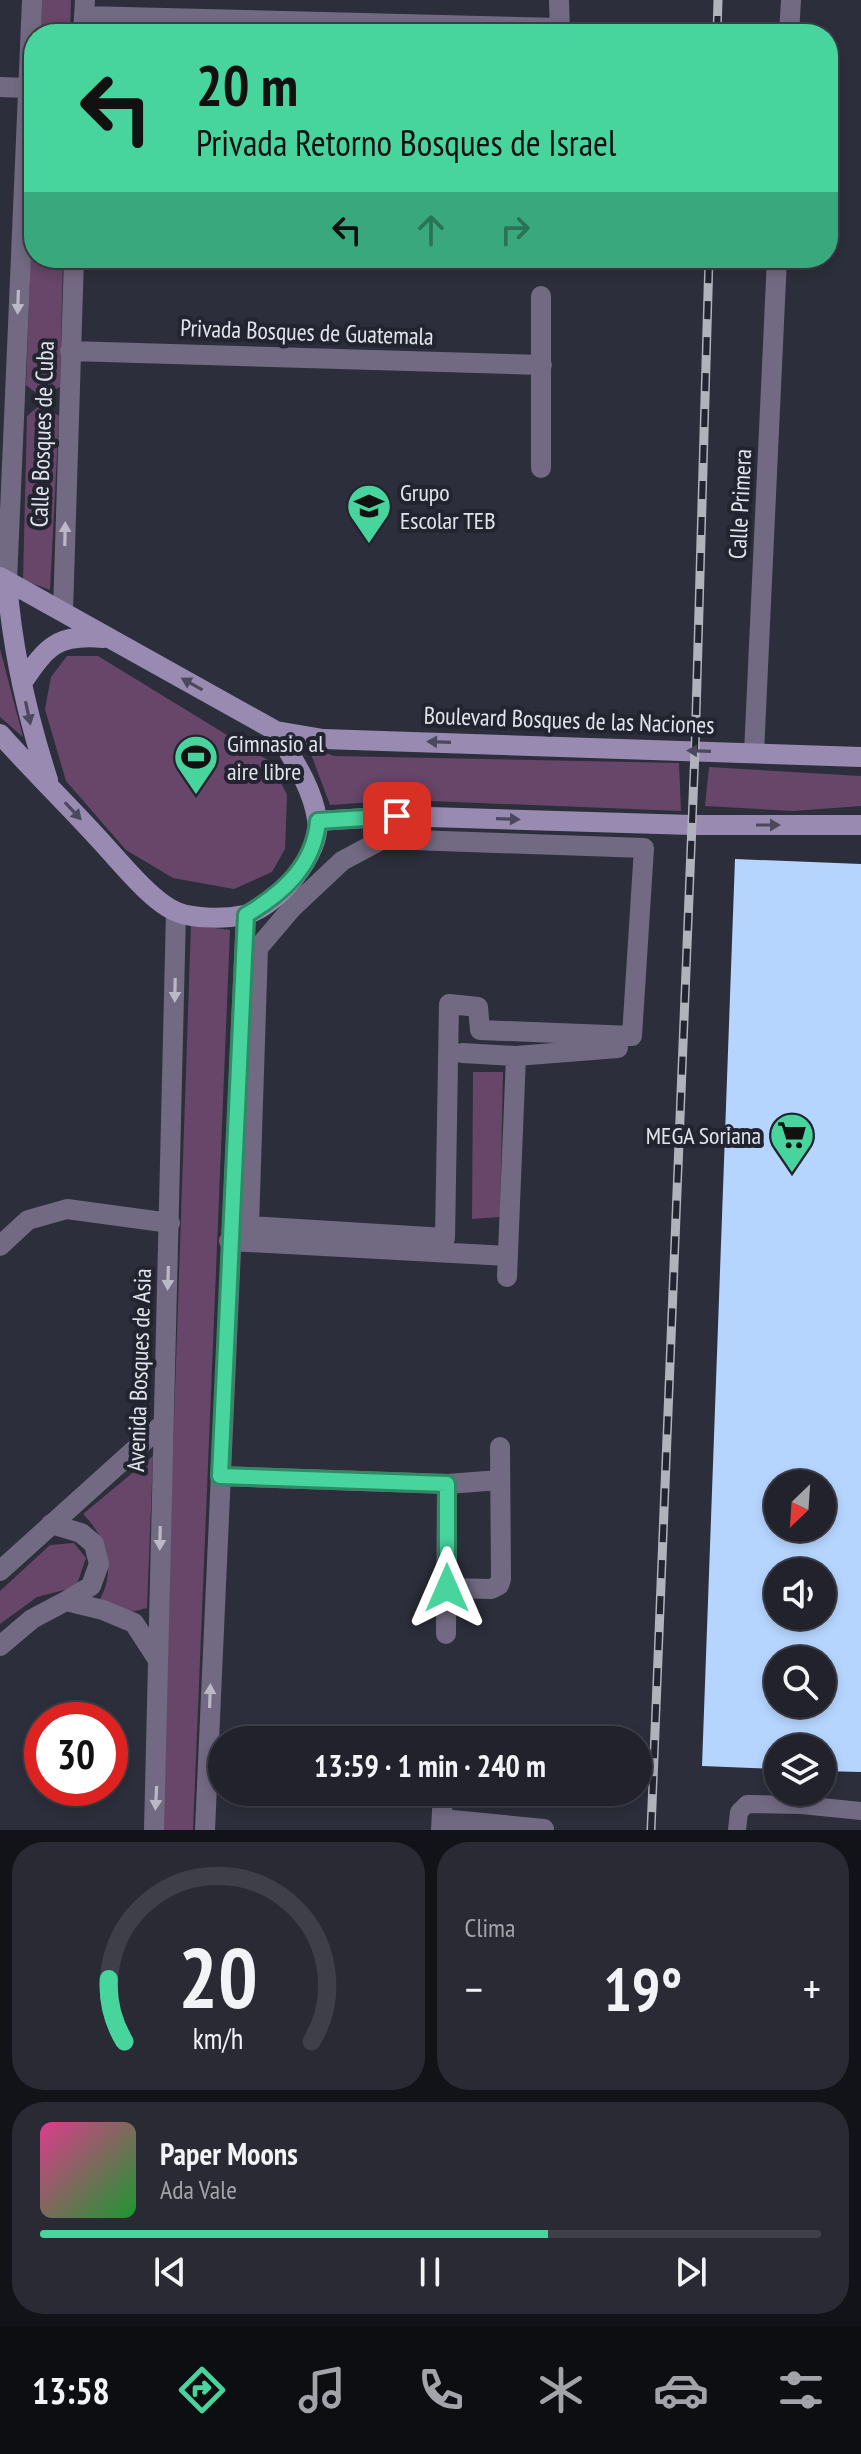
<!DOCTYPE html>
<html lang="es">
<head>
<meta charset="utf-8">
<style>
  :root { --surface:#21222c; --page:#292a34; --text:#f1f3f6; --muted:#a2a4a9; --line:#3e3f48; --accent:#48d49d }
  body { margin:0; font-family:"PT Sans Narrow",sans-serif; background:var(--page); color:var(--text); height:100vh; display:flex; flex-direction:column; font-size:30px; white-space:nowrap }
  * { box-sizing:border-box; margin:0 }
  p { font-size:26px; color:var(--muted) }
  .icon { flex:none; width:44px; height:44px; fill:none; stroke:currentColor; stroke-width:2; stroke-linecap:round; stroke-linejoin:round }
  .map { position:relative; height:1830px; overflow:hidden }
  .drawer { display:flex; flex-direction:column; gap:12px; padding:12px; background:#121318; flex:1 }
  .drawer>* { flex:none }
  .hud { position:absolute; left:24px; top:24px; width:814px; height:244px; border-radius:32px; box-shadow:0 4px 12px #0003,0 0 0 2px var(--line); background:#48d49d; color:#111; overflow:hidden }
  .needle { width:52px; rotate:205deg }
  .tools { position:absolute; left:764px; top:1470px; display:grid; gap:16px }
  .tools a { display:grid; place-items:center; width:72px; height:72px; border-radius:50%; background:var(--surface); box-shadow:0 4px 12px #0003,0 0 0 2px var(--line); font-size:40px }
  .speed { position:absolute; left:24px; top:1702px; display:flex; gap:16px; font-size:40px; font-weight:700; text-align:center }
  .speed>* { display:grid; place-content:center; width:104px; height:104px; border-radius:50%; background:var(--surface); box-shadow:0 4px 12px #0003,0 0 0 2px var(--line); line-height:1 }
  .speed .limit { border:12px solid #d22; background:#fff; color:#111 }
  .pin { position:absolute; display:grid; place-items:center; width:68px; height:68px; color:#fff; margin:-34px; border-radius:16px; box-shadow:0 4px 12px #0006 }
  .me { position:absolute; width:88px; margin:-44px; rotate:0deg; stroke-linejoin:round; filter:drop-shadow(0 0 6px #0008) }
  .turn { display:flex; align-items:center; gap:28px; height:168px; padding:0 40px; font-size:36px }
  .turn .icon { width:104px; height:104px; stroke-width:2.5 }
  .turn b { display:block; font-size:56px; line-height:68px }
  .lanes { display:flex; align-items:center; height:76px; padding:0 40px; background:#0003; justify-content:center; gap:40px; direction:ltr }
  .lanes .off { opacity:.35 }
  .big { font-size:60px; font-weight:600; line-height:1.1 }
  .drawer .widget { flex:1; display:flex; flex-direction:column; justify-content:center; gap:12px; min-width:0; padding:0 28px; border-radius:32px; background:var(--page) }
  .drawer .dial { align-items:center; gap:0 }
  .dial svg { height:208px; overflow:visible; fill:none; stroke:var(--line); stroke-width:7; stroke-linecap:round; text-anchor:middle }
  .dial text { fill:var(--text); stroke:none }
  .song { display:flex; align-items:center; gap:24px }
  .cover { width:96px; height:96px; border-radius:12px; background:linear-gradient(135deg,hsl(330 70% 55%),hsl(130 70% 35%)) }
  .played { height:8px; border-radius:4px; background:linear-gradient(90deg,var(--accent) 65%,var(--line) 65%) }
  .keys { display:flex; justify-content:space-around; direction:ltr }
  .heat { display:flex; justify-content:space-between; align-items:center; font-size:44px; direction:ltr }
  .drawer .tiles { flex:1; display:grid; gap:12px; grid-template-columns:1fr 1fr }
  .widget:last-child { grid-column:span 2 }
  .trip { position:absolute; left:208px; top:1726px; width:444px; height:80px; border-radius:40px; background:var(--surface); box-shadow:0 4px 12px #0003,0 0 0 2px var(--line); font-weight:600; line-height:80px; text-align:center }
  .tabs { display:flex; height:128px; justify-content:space-around; align-items:center; background:#0d0e12; color:var(--muted) }
  .tabs .icon { width:56px; height:56px }
  .tabs .active { color:var(--accent) }
  .tabs b { font-size:36px; color:var(--text) }
  .map>svg:first-child { display:block }
  .green { fill:#674669 }
  .building { fill:#b5d5ff; fill-rule:evenodd }
  .lines { fill:none; stroke-linecap:round; stroke-linejoin:round }
  .lane { stroke:#726a82; stroke-width:18 }
  .street { stroke:#726a82; stroke-width:20 }
  .secondary { stroke:#988ab0; stroke-width:20 }
  .rail-casing { stroke:#b0b2bc; stroke-width:9 }
  .rail { stroke:#222430; stroke-width:6; stroke-dasharray:18; stroke-linecap:butt }
  .oneway { fill:#bbb9c7 }
  .oneway2 { fill:#4b485d }
  .route-casing { stroke:#2f8a66; stroke-width:20 }
  .route { stroke:#48d49d; stroke-width:14 }
  .labels { text-anchor:middle; dominant-baseline:central; stroke-width:8; stroke-linejoin:round; paint-order:stroke }
  .street-label { font-size:24px; fill:#e2e4ec; stroke:#222430 }
  .poi-label { font-size:24px; fill:#e2e4ec; stroke:#222430; text-anchor:start }
</style>
</head>
<body>
<div class="map">
<svg width="861" height="1830" viewBox="0 0 861 1830">
  <rect width="100%" height="100%" fill="#2c2e3b"/>
  <path class="green" d="M40,0H71L70,34H39Z
    M34,162V258H63L60,387L41,397L26,385Z
    M41,404L59,416L50,590L23,580L27,416Z
    M0,649L23,737L0,717Z
    M67,656H98L271,762L287,795L285,849L272,872L234,889L173,878L126,850L66,781L45,709L51,677Z
    M308,746L334,756L679,763L681,811L405,800L330,805Z
    M709,767L861,776V806L793,811L705,806Z
    M191,925L230,930L193,1830H160Z
    M473,1072H503L500,1217L472,1219Z
    M153,1456L147,1608L131,1612L100,1599C117,1569 105,1536 83,1514Z
    M74,1543L86,1558L76,1587L37,1597L0,1624V1591L50,1545Z"/>
  <path class="building" d="M735,859L861,864V1772L822,1771V1748H778V1769L702,1766ZM778,1484H822V1528H778ZM778,1572H822V1616H778ZM778,1660H822V1704H778Z"/>
  <g class="lines">
    <path class="lane" d="M737,1830L739,1812L747,1804L802,1805L861,1811"/>
    <path class="street" d="M559,0L560,34
      M84,16L560,28
      M83,34L85,0
      M789,34L791,0
      M0,87L27,88
      M70,351L542,365
      M541,468V296
      M7,581L32,0
      M63,612L74,258
      M754,753L777,258
      M383,839L644,848L632,1036L480,1030L478,1007L449,1004L445,1238L249,1226L258,948L292,908L342,861Z
      M462,1053L516,1056L618,1048
      M229,1241L508,1256
      M0,1246L28,1220L67,1209L170,1223
      M507,1277L516,1056
      M220,1476L447,1484L500,1480
      M51,1524L81,1533L94,1544L99,1564L91,1586L66,1601
      M0,1571L162,1425
      M447,1588L491,1589L499,1585L501,1579L500,1447
      M446,1634L447,1484
      M0,1646L32,1619L66,1601L103,1610L134,1623L158,1660
      M442,1819L544,1829
      M154,1830L176,912
      M205,1830L246,915
      M441,1830L443,1792"/>
    <path class="secondary" d="M0,577L276,731L323,739L861,757
      M7,581C12,649 27,715 48,780
      M22,683C47,646 57,634 103,638
      M0,734C31,769 65,802 97,837C116,857 151,902 177,912C194,919 225,919 244,915C276,908 323,853 317,819C312,786 292,758 276,731
      M318,821L397,816L692,825H861"/>
    <g class="rail-casing">
      <path id="rail" d="M717,34L718,0
        M651,1830L695,750L709,258"/>
    </g>
    <use href="#rail" class="rail"/>
  </g>
  <defs><path id="oneway-solid" d="M-6-.8H1V-3.2L6.5 0L1 3.2V.8H-6Z" transform="scale(2)"/></defs>
  <g class="oneway">
    <use href="#oneway-solid" transform="translate(18 302) rotate(92)"/>
    <use href="#oneway-solid" transform="translate(65 534) rotate(-89)"/>
    <use href="#oneway-solid" transform="translate(175 990) rotate(91)"/>
    <use href="#oneway-solid" transform="translate(168 1278) rotate(92)"/>
    <use href="#oneway-solid" transform="translate(160 1538) rotate(91)"/>
    <use href="#oneway-solid" transform="translate(210 1696) rotate(-88)"/>
    <use href="#oneway-solid" transform="translate(156 1798) rotate(93)"/>
  </g>
  <g class="oneway2">
    <use href="#oneway-solid" transform="translate(192 684) rotate(-151)"/>
    <use href="#oneway-solid" transform="translate(28 713) rotate(78)"/>
    <use href="#oneway-solid" transform="translate(439 742) rotate(-178)"/>
    <use href="#oneway-solid" transform="translate(699 751) rotate(-178)"/>
    <use href="#oneway-solid" transform="translate(73 811) rotate(47)"/>
    <use href="#oneway-solid" transform="translate(508 819) rotate(2)"/>
    <use href="#oneway-solid" transform="translate(768 825)"/>
  </g>
  <g class="lines">
    <g class="route-casing">
      <path id="route" d="M397,816L318,821C314,866 283,893 246,915L220,1476L447,1484V1588"/>
    </g>
    <use href="#route" class="route"/>
  </g>
  <defs>
    <g id="school-pin" transform="scale(2.3)"><path d="M0 17L-7.5 6A9.5 9.5 0 1 1 7.5 6Z" fill="#48d49d" stroke="#222430"/><path d="M0-5L7-2L0 1L-7-2ZM-4 1L0 2.5L4 1V4Q0 6-4 4Z" fill="#111"/></g>
    <g id="stadium-pin" transform="scale(2.3)"><path d="M0 17L-7.5 6A9.5 9.5 0 1 1 7.5 6Z" fill="#48d49d" stroke="#222430"/><path d="M0-5a6.5 5 0 1 0 0 10a6.5 5 0 1 0 0-10ZM-3.5-1.8h7v3.6h-7Z" fill="#111"/></g>
    <g id="supermarket-pin" transform="scale(2.3)"><path d="M0 17L-7.5 6A9.5 9.5 0 1 1 7.5 6Z" fill="#48d49d" stroke="#222430"/><path d="M-6-5.5h2.5l.6 2H6L4.5 2H-2.5L-4.4-4H-6ZM-1.5 3.2a1.3 1.3 0 1 0 .1 0ZM3 3.2a1.3 1.3 0 1 0 .1 0Z" fill="#111"/></g>
  </defs>
  <g fill-rule="evenodd">
    <use href="#school-pin" x="369" y="506"/>
    <use href="#stadium-pin" x="196" y="757"/>
    <use href="#supermarket-pin" x="792" y="1135"/>
  </g>
  <g class="labels">
    <g class="street-label">
      <text transform="translate(307 332) rotate(2)">Privada Bosques de Guatemala</text>
      <text transform="translate(42 434) rotate(-88)">Calle Bosques de Cuba</text>
      <text transform="translate(740 504) rotate(-87)">Calle Primera</text>
      <text transform="translate(569 720) rotate(2)">Boulevard Bosques de las Naciones</text>
      <text transform="translate(139 1370) rotate(-88)">Avenida Bosques de Asia</text>
    </g>
    <g class="poi-label">
      <text x="400" y="492">Grupo<tspan x="400" dy="28">Escolar TEB</tspan></text>
      <text x="227" y="743">Gimnasio al<tspan x="227" dy="28">aire libre</tspan></text>
      <text x="761" y="1135" text-anchor="end">MEGA Soriana</text>
    </g>
  </g>
</svg>
<div class="tools">
<a><svg class="needle" viewBox="-14 -14 28 28"><path d="M0-13l5 13h-10z" fill="#e53935"/><path d="M0 13l5-13h-10z" fill="#a2a4a9"/></svg></a>
<a><svg class="icon" aria-label="sound" viewBox="0 0 24 24"><path d="M4 9h4l5-4v14l-5-4H4zM17 9q2 3 0 6"/></svg></a>
<a><svg class="icon" aria-label="search" viewBox="0 0 24 24"><circle cx="10" cy="10" r="6"/><path d="M15 15l6 6"/></svg></a>
<a><svg class="icon" aria-label="layers" viewBox="0 0 24 24"><path d="M12 4l9 5-9 5-9-5zM3 14l9 5 9-5"/></svg></a>
</div>
<div class="speed"><div class="limit">30</div></div>
<div class="pin" style="left:397px;top:816px;background:#d93025"><svg class="icon" aria-label="arrive" viewBox="0 0 24 24"><path d="M6 21V4h12l-3 4 3 4H6"/></svg></div>
<svg class="me" style="left:447px;top:1588px" viewBox="-20 -20 40 40"><path d="M0-17L14 15 0 8-14 15z" fill="#48d49d" stroke="#fff" stroke-width="4"/></svg>
<div class="trip">13:59 · 1 min · 240 m</div>
<div class="hud">
<div class="turn"><svg class="icon" aria-label="left" viewBox="0 0 24 24"><path d="M17 20v-9H6M10 6l-5 5 5 5"/></svg><div><b>20 m</b>Privada Retorno Bosques de Israel</div></div>
<div class="lanes"><svg class="icon" aria-label="left" viewBox="0 0 24 24"><path d="M17 20v-9H6M10 6l-5 5 5 5"/></svg><svg class="icon off" aria-label="ahead" viewBox="0 0 24 24"><path d="M12 20V5M6 11l6-6 6 6"/></svg><svg class="icon off" aria-label="right" viewBox="0 0 24 24"><path d="M7 20v-9h11M14 6l5 5-5 5"/></svg></div>
</div>
</div>
<section class="drawer">
<div class="tiles">
<div class="widget dial"><svg viewBox="0 0 100 80">
<path d="M14 69A42 42 0 1 1 86 69"/>
<path d="M14 69A42 42 0 0 1 8 45" stroke="#48d49d"/>
<text x="50" y="56" font-size="32" font-weight="700">20</text>
<text x="50" y="72" font-size="11">km/h</text>
</svg></div>
<div class="widget"><p>Clima</p>
<div class="heat"><a>−</a><b class="big">19°</b><a>+</a></div>
</div>
<div class="widget">
<div class="song"><i class="cover"></i><div><b>Paper Moons</b><p>Ada Vale</p></div></div>
<div class="played"></div>
<div class="keys"><svg class="icon" aria-label="previous" viewBox="0 0 24 24"><path d="M18 5L8 12l10 7zM5 5v14"/></svg><svg class="icon" aria-label="pause" viewBox="0 0 24 24"><path d="M8 5v14M16 5v14"/></svg><svg class="icon" aria-label="next" viewBox="0 0 24 24"><path d="M6 5l10 7-10 7zM19 5v14"/></svg></div>
</div>
</div>
</section>
<nav class="tabs">
<b>13:58</b>
<svg class="icon active" aria-label="directions" viewBox="0 0 24 24"><path d="M12 3l9 9-9 9-9-9zM9 14v-3h6M13 9l2 2-2 2"/></svg>
<svg class="icon" aria-label="music" viewBox="0 0 24 24"><path d="M9 18V5l10-2v13"/><circle cx="6" cy="18" r="3"/><circle cx="16" cy="16" r="3"/></svg>
<svg class="icon" aria-label="phone" viewBox="0 0 24 24"><path d="M5 4h4l2 5-3 2q2 4 5 5l2-3 5 2v4C11 20 4 13 5 4z"/></svg>
<svg class="icon" aria-label="climate" viewBox="0 0 24 24"><path d="M12 3v18M4 7l16 10M4 17L20 7"/></svg>
<svg class="icon" aria-label="car" viewBox="0 0 24 24"><path d="M5 17H2v-5l4-1 3-4h7l3 4 3 1v5h-3M9 17h6M6 11h13"/><circle cx="7" cy="17" r="2"/><circle cx="17" cy="17" r="2"/></svg>
<svg class="icon" aria-label="filters" viewBox="0 0 24 24"><path d="M4 7h16M4 17h16"/><circle cx="9" cy="7" r="2"/><circle cx="15" cy="17" r="2"/></svg>
</nav>
</body>
</html>
